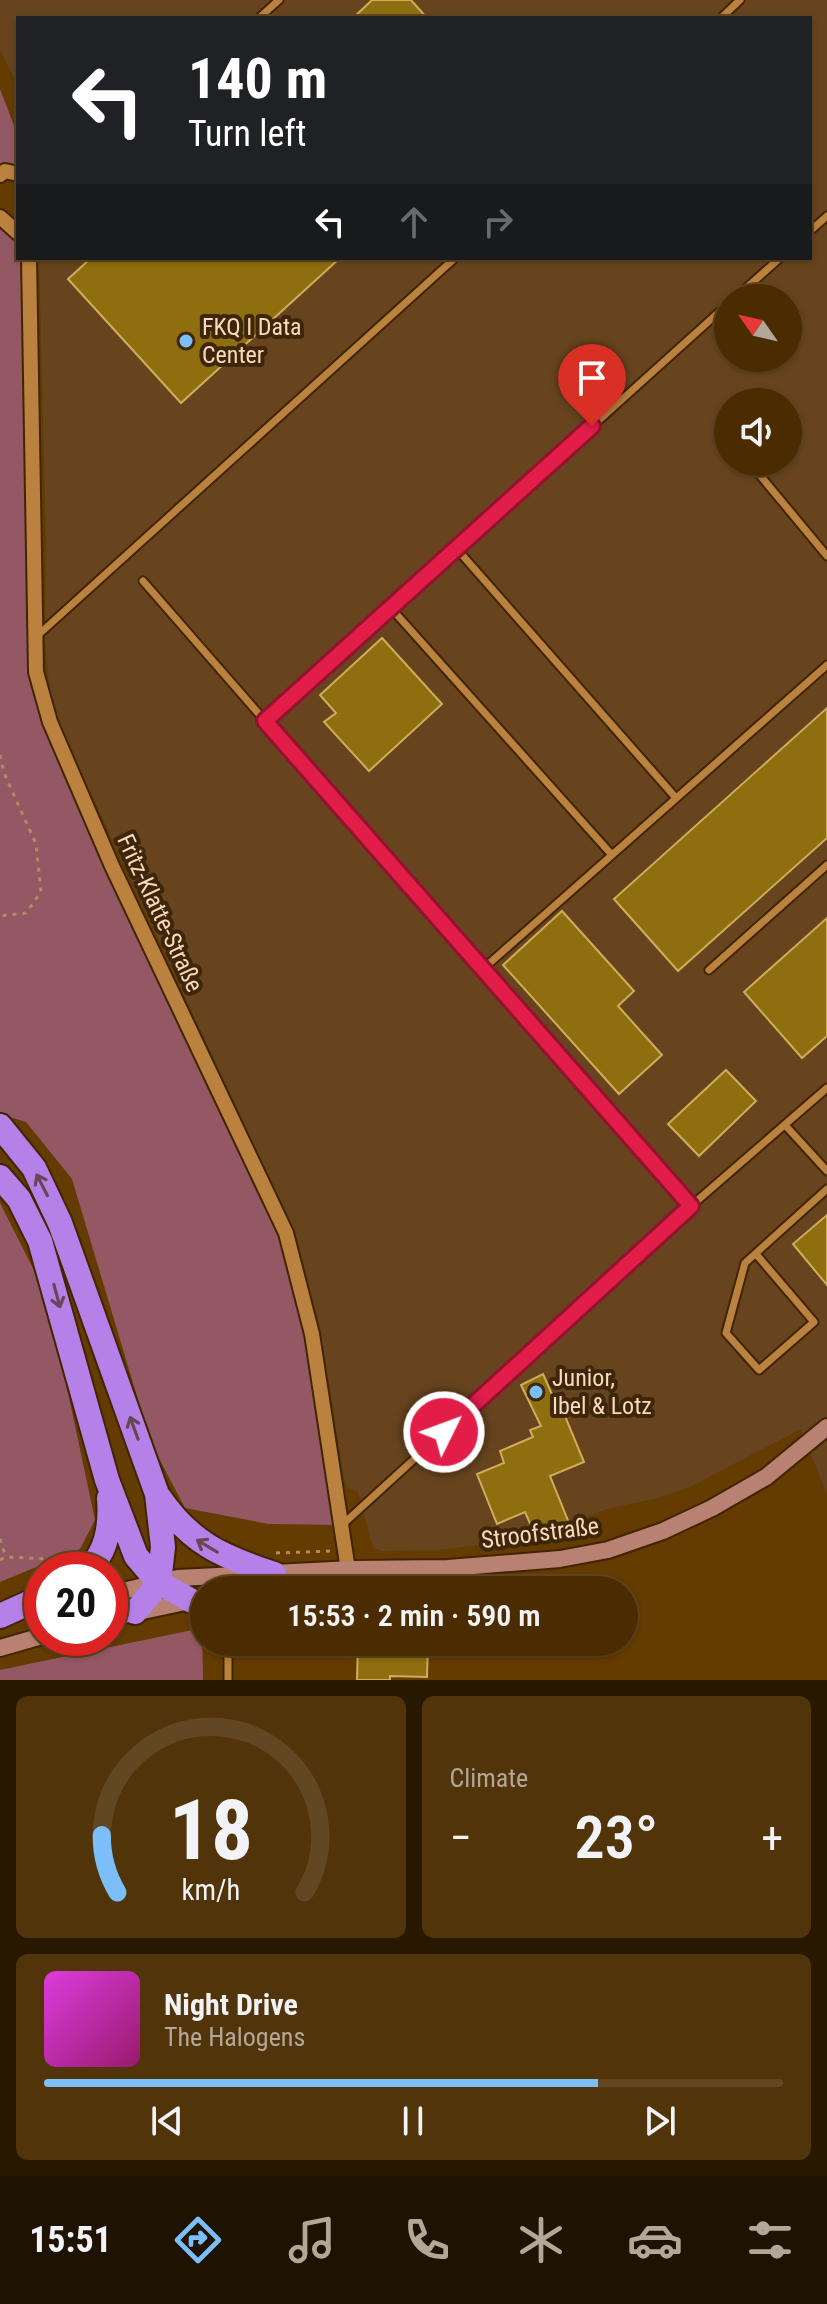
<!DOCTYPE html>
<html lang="en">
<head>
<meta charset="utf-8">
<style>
  :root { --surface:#4b2c00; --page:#52340a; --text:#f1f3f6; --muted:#b2a799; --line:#624822; --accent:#7cbef9 }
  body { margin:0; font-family:"Roboto Condensed",sans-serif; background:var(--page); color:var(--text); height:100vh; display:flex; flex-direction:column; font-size:30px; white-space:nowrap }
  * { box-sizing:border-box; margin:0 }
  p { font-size:26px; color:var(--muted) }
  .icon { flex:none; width:44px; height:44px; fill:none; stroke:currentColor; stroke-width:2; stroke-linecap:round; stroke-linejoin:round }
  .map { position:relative; height:1680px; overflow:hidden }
  .panel { display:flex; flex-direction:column; gap:16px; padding:16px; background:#291800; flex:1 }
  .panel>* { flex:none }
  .banner { position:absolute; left:16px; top:16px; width:796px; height:244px; border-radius:0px; box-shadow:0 2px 6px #0004,0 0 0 2px var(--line); background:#202124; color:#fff; overflow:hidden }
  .needle { width:52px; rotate:304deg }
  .controls { position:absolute; left:714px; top:284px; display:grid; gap:16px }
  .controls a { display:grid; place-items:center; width:88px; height:88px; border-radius:50%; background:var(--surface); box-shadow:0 2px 6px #0004,0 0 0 2px var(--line); font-size:40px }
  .speed { position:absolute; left:24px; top:1552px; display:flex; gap:16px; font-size:40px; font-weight:700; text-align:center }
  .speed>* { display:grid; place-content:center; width:104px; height:104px; border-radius:50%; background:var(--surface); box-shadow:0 2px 6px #0004,0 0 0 2px var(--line); line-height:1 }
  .speed .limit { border:12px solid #d22; background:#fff; color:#111 }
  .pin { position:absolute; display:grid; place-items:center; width:68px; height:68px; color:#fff; margin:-82px -34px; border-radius:50% 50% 50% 0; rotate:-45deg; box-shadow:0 0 8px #0007 }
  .pin .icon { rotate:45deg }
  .me { position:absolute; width:88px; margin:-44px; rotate:48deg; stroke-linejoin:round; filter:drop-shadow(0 0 6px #0008) }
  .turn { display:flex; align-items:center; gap:28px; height:168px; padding:0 40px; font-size:36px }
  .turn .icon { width:104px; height:104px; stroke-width:2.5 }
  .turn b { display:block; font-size:56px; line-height:68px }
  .lanes { display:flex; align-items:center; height:76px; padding:0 40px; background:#0003; justify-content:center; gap:40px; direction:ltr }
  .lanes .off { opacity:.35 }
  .big { font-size:60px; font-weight:600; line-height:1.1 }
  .panel .widget { flex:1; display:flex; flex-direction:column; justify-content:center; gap:12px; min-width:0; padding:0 28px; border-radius:12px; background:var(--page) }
  .panel .dial { align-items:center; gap:0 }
  .dial svg { height:208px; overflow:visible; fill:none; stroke:var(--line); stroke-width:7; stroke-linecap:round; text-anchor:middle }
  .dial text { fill:var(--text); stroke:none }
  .song { display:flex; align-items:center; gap:24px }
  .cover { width:96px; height:96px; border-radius:12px; background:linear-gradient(135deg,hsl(300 70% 55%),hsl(320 70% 35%)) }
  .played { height:8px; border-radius:4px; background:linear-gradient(90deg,var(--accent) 75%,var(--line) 75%) }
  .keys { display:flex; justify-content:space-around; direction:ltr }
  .heat { display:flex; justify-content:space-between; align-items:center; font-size:44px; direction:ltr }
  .panel .tiles { flex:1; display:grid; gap:16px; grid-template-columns:1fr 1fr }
  .widget:last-child { grid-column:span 2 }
  .trip { position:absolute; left:190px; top:1576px; width:448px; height:80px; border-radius:40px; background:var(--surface); box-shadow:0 2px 6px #0004,0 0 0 2px var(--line); font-weight:600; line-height:80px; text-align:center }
  .tab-bar { display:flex; height:128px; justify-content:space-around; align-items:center; background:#1e1200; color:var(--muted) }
  .tab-bar .icon { width:56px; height:56px }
  .tab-bar .current { color:var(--accent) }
  .tab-bar b { font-size:36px; color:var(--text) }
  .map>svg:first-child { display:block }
  .built { fill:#67441e; fill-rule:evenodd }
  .green { fill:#945864 }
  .building { fill:#8f6e0f; stroke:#d0ad5b; stroke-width:2 }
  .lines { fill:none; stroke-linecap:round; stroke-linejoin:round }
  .lane-casing { stroke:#412400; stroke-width:11 }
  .street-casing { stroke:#412400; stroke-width:18 }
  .secondary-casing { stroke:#412400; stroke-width:20 }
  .highway-casing { stroke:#412400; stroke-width:28 }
  .path { stroke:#b08c5f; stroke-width:3; stroke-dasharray:4 6; stroke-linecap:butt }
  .lane { stroke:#bb813f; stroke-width:7 }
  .street { stroke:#bb813f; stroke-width:14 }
  .secondary { stroke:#b98172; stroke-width:16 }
  .highway { stroke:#b580e8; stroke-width:24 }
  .oneway { stroke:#684658 }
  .route-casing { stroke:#92132f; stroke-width:20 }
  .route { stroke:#e11d48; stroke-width:14 }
  .poi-dot { fill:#7cbef9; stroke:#3e260a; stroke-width:3 }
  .labels { text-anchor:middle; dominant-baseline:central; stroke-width:8; stroke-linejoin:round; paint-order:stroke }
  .poi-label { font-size:24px; fill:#fbdbbc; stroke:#3e260a; text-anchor:start }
  .street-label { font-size:24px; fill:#fbdbbc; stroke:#3e260a }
</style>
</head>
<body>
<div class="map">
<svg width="827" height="1680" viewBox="0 0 827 1680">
  <rect width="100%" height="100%" fill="#643b00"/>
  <path class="built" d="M0,0H827V1495L801,1429L692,1486L658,1498L607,1509L535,1538L439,1550L383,1551L373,1548L358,1492L348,1488L344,1479L321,1333L297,1239L63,733L50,694L45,643L46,545L39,258H810V18H18V87L0,49ZM728,298H788V358H728ZM728,402H788V462H728Z"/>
  <path class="green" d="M0,89L18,136V174L0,175Z
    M0,217L18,233V258H29L37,636L50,722L286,1233L342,1525L269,1524L185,1508L151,1443L72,1179L26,1122L0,1114Z
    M0,1203L48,1298L95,1520L80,1549L0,1582Z
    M202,1628L203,1680H0V1670Z"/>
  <path class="building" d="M372,0H411L427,18H353Z
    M91,258H340L181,403L68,279Z
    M382,638L442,704L369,771L324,722L336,713L320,695Z
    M827,708V838L678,971L614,899Z
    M562,911L634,991L618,1006L662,1055L619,1094L503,965Z
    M827,918V1036L802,1058L744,992Z
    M726,1070L756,1101L699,1156L668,1124Z
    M827,1215V1285L793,1244Z
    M543,1374L562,1417L565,1416L584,1462L550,1476L569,1523L536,1537L525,1512L497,1524L477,1474L504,1463L500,1451L533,1437L530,1430L541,1426L521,1385Z
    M358,1642H428L427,1677L390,1676V1680H357Z"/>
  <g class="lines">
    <g class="lane-casing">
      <path id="lane" d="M259,18L279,0
        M721,18L740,0
        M810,231L827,216
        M735,298L780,258
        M749,462L827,556
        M456,548L676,798
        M143,581L265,721
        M390,607L612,855
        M37,636L455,258
        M484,968L827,665
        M709,970L827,865
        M785,1125L827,1171
        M691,1206L265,721L728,304
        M756,1254L814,1322L759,1370L726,1333L745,1263L827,1189
        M342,1525L691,1206L827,1088
        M228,1680V1642"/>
    </g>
    <g class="street-casing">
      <path id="street" d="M0,175L5,171L18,174
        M0,217L18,233
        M29,258L36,672L50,722L112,866L286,1233L312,1334L348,1570"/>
    </g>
    <g class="secondary-casing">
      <path id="secondary" d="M235,1590L261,1579
        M110,1594L178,1578L352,1569L448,1568L560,1559L608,1550L663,1531L712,1508L766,1477L827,1427
        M110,1618L204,1598
        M0,1648L42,1636"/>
    </g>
    <g class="highway-casing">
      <path id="highway" d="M0,1126L34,1168L60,1223L157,1494L163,1547L160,1574L152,1592L135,1612
        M0,1177L19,1199L40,1241L107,1480L136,1556L158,1582L192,1601
        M159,1497C190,1543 223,1557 274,1574
        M87,1570C107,1553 111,1524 109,1498
        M0,1616L42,1597"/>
    </g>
    <path class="path" d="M0,755L4,773L36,844L41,892L26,913L0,916
      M0,1539L6,1557
      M276,1553L332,1551
      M0,1560L6,1557L70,1560
      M342,1590L378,1586
      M54,1647L85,1638"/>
    <use href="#lane" class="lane"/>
    <use href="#street" class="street"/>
    <use href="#secondary" class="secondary"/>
    <use href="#highway" class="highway"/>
  </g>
  <defs><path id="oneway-shaft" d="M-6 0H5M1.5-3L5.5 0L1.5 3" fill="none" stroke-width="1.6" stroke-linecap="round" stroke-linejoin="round" transform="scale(2)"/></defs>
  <g class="oneway">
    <use href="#oneway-shaft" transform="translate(42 1185) rotate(-117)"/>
    <use href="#oneway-shaft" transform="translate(57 1296) rotate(75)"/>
    <use href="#oneway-shaft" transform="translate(134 1428) rotate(-110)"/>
    <use href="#oneway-shaft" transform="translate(207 1546) rotate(-149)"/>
  </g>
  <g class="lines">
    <g class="route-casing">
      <path id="route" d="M444,1432L691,1206L265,721L592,426"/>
    </g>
    <use href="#route" class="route"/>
  </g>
  <g class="poi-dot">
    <circle cx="186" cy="341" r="8"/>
    <circle cx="536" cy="1392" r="8"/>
  </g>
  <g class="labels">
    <g class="poi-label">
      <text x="202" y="327">FKQ I Data<tspan x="202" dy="28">Center</tspan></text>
      <text x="552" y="1378">Junior,<tspan x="552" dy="28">Ibel &amp; Lotz</tspan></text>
    </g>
    <g class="street-label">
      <text transform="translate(160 913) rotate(65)">Fritz-Klatte-Straße</text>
      <text transform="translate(540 1533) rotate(-7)">Stroofstraße</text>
    </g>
  </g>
</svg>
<div class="controls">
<a><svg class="needle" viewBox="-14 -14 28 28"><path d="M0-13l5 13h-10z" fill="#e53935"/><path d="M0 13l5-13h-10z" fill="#b2a799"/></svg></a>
<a><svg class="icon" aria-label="sound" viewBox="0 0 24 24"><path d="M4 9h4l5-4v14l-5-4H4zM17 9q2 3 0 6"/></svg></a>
</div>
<div class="speed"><div class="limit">20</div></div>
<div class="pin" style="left:592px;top:426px;background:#d93025"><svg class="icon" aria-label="arrive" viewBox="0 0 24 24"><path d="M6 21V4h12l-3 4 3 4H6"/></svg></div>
<svg class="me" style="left:444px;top:1432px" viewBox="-20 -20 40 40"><circle r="17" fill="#e11d48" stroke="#fff" stroke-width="3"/><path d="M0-11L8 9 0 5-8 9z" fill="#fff"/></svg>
<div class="trip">15:53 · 2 min · 590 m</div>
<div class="banner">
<div class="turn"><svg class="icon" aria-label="left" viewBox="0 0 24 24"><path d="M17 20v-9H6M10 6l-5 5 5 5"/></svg><div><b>140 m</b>Turn left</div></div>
<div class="lanes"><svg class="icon" aria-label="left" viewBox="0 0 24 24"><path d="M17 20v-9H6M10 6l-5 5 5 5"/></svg><svg class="icon off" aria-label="ahead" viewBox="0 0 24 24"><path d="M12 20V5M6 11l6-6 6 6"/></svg><svg class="icon off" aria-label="right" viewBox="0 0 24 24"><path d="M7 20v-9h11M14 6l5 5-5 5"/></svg></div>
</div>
</div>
<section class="panel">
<div class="tiles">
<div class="widget dial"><svg viewBox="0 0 100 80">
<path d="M14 69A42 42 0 1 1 86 69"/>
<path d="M14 69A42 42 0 0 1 8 47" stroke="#7cbef9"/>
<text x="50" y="56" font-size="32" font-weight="700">18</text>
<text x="50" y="72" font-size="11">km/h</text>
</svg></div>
<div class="widget"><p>Climate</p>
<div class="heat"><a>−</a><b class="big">23°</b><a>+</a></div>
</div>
<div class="widget">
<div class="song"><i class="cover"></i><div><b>Night Drive</b><p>The Halogens</p></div></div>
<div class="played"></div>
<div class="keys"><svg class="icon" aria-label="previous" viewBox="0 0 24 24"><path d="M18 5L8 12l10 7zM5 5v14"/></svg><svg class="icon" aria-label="pause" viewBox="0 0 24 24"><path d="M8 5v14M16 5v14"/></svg><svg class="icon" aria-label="next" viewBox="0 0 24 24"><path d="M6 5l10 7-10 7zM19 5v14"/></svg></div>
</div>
</div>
</section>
<nav class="tab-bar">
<b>15:51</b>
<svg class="icon current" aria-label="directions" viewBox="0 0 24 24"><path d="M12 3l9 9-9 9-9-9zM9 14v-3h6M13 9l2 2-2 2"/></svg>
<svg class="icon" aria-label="music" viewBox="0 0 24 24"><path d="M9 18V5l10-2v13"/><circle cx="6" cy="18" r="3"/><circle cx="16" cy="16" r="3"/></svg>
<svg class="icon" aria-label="phone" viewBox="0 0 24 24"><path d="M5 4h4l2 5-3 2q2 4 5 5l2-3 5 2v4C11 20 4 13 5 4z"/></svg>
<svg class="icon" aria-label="climate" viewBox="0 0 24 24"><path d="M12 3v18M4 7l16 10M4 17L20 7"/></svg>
<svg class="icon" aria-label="car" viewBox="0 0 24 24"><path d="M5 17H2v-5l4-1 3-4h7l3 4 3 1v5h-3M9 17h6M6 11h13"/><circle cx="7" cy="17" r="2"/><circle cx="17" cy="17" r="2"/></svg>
<svg class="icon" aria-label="filters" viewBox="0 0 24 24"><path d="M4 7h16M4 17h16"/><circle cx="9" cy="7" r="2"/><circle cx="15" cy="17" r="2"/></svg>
</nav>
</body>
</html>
